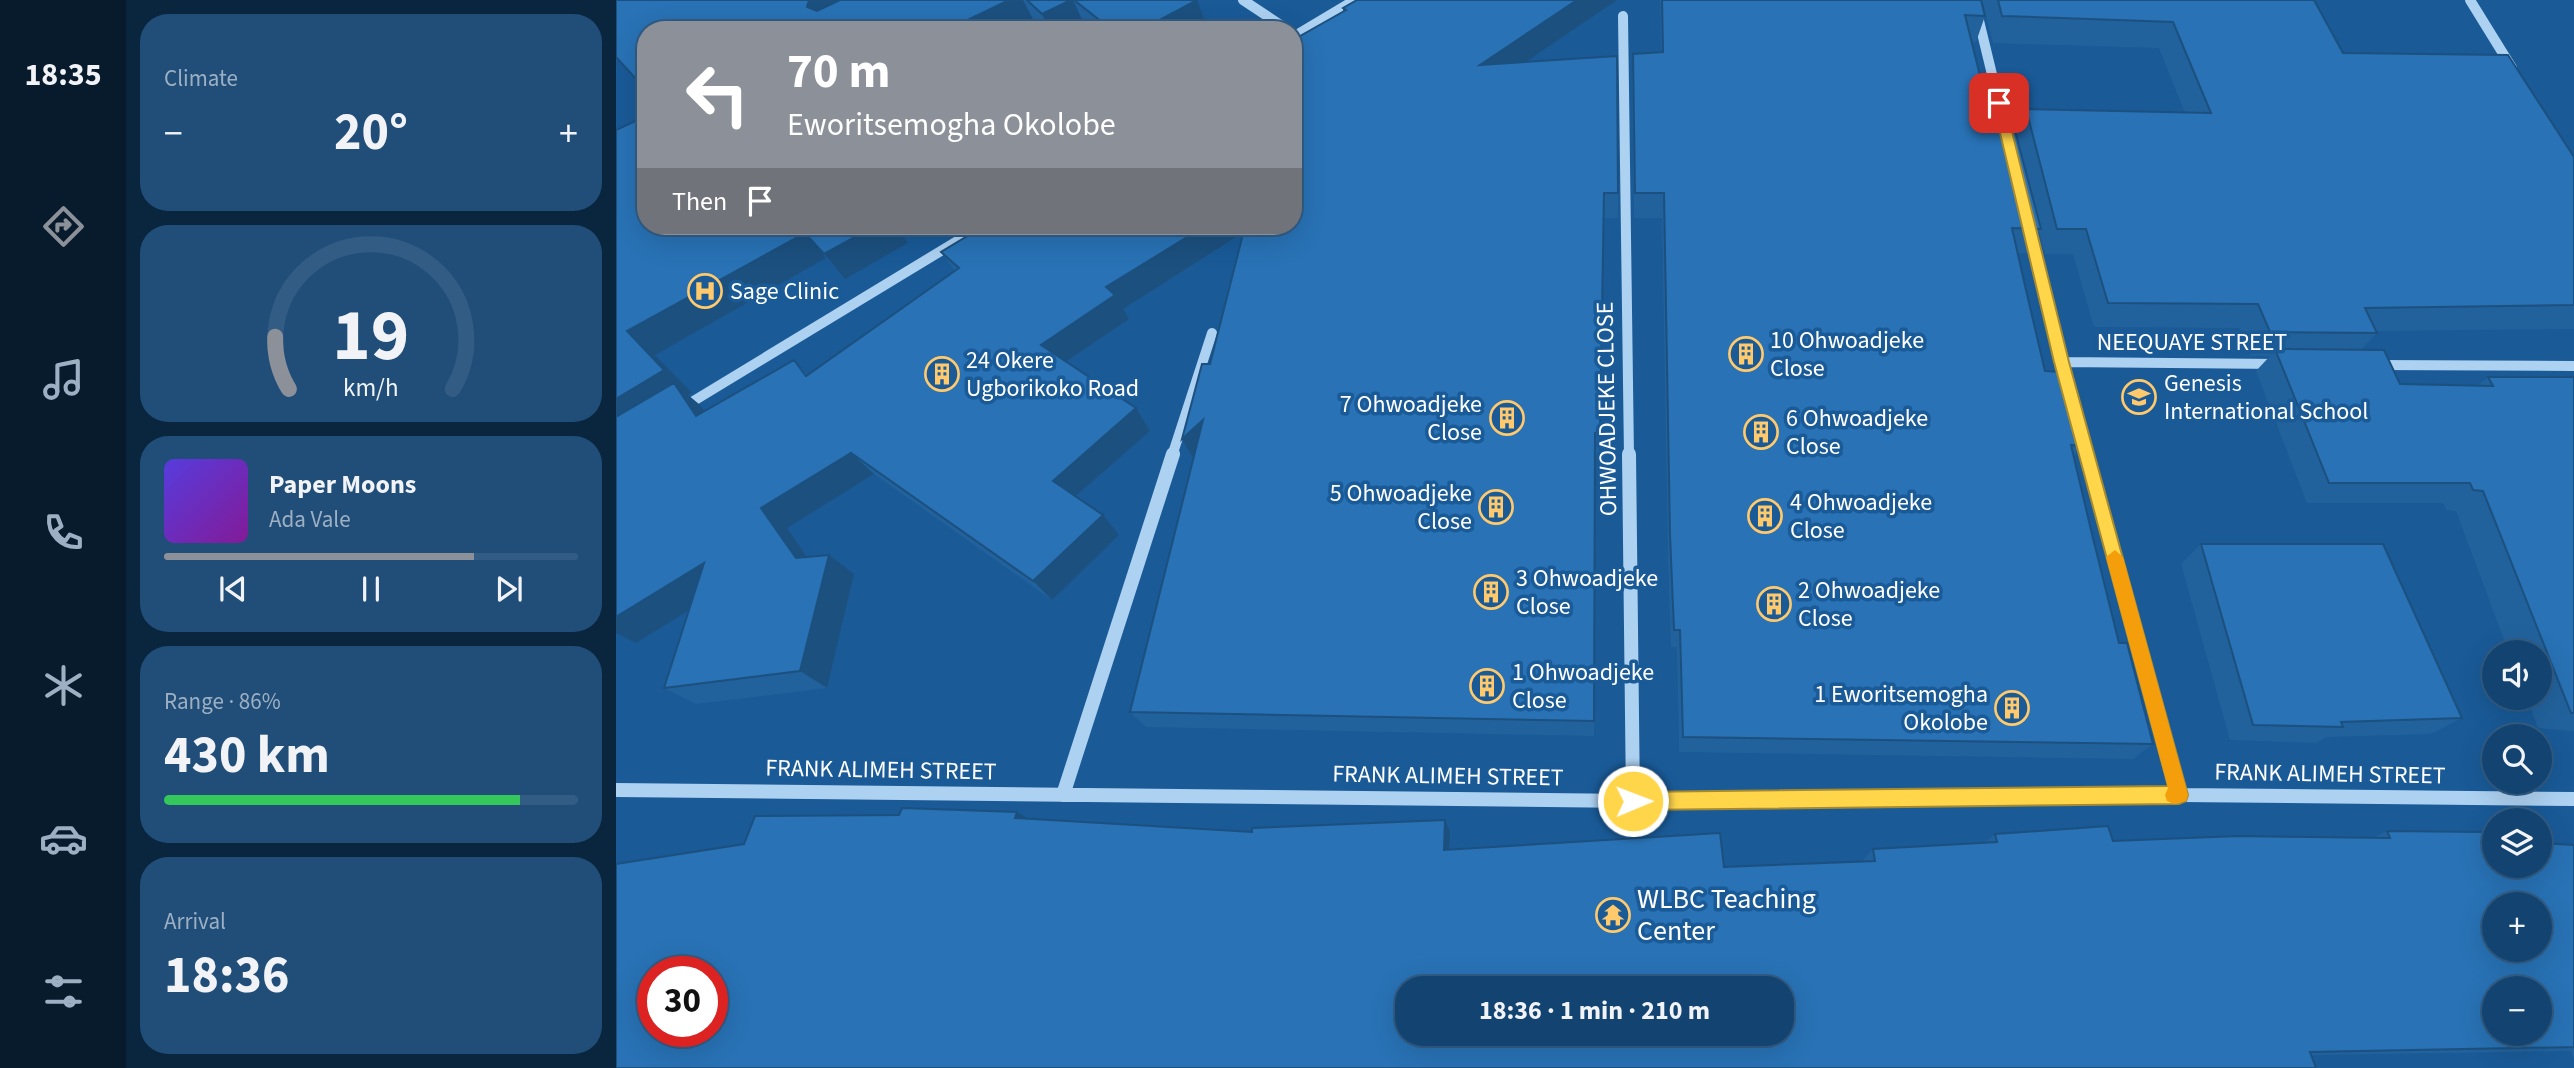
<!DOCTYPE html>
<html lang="en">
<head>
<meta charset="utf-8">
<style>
  :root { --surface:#134471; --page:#204e79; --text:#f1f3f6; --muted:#9db0c3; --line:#325c84; --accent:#8c9099 }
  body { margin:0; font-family:"Source Sans 3",sans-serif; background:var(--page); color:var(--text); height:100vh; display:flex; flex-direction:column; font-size:26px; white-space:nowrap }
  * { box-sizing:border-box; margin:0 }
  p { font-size:23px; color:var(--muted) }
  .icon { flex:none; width:38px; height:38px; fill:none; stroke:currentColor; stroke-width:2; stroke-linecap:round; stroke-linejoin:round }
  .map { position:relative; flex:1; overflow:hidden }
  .side { display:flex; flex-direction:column; gap:14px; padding:14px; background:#0a253e; width:490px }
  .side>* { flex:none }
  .hud { position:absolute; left:21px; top:21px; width:665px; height:214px; border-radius:28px; box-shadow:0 7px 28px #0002,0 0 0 2px var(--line); background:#8c9099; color:#fff; overflow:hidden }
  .buttons { position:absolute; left:1866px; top:640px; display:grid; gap:14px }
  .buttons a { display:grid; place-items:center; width:70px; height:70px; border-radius:50%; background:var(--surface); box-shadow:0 7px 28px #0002,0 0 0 2px var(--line); font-size:35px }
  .speed { position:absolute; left:21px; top:956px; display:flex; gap:14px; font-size:35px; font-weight:700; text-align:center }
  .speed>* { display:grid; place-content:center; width:91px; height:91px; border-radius:50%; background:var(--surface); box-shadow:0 7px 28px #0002,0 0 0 2px var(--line); line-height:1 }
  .speed .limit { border:10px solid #d22; background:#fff; color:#111 }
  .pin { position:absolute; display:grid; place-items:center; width:60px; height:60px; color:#fff; margin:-30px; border-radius:14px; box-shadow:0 4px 10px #0006 }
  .me { position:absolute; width:77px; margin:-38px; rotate:89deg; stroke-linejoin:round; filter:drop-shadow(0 0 5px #0008) }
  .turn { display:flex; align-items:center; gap:24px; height:147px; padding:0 35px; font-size:32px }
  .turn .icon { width:91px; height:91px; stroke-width:2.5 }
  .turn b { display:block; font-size:49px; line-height:60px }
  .then { display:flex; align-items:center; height:66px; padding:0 35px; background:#0003; gap:14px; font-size:26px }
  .big { font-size:52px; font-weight:700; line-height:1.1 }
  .side .card { flex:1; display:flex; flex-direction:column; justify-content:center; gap:10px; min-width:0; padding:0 24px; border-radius:28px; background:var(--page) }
  .side .dial { align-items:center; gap:0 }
  .dial svg { height:182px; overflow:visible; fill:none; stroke:var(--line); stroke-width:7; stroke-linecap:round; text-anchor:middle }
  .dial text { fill:var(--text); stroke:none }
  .song { display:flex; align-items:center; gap:21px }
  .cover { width:84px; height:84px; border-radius:10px; background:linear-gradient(135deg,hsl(250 70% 55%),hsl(290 70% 35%)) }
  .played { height:7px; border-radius:4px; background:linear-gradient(90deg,var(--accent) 75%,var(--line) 75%) }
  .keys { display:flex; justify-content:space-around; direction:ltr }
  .heat { display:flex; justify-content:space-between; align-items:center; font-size:38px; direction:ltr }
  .charge { height:10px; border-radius:5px; background:linear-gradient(90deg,#34c759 86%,var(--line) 0) }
  .trip { position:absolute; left:779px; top:976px; width:399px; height:70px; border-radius:28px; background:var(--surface); box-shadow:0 7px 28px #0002,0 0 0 2px var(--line); font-weight:700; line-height:70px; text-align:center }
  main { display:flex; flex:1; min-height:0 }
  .tabs { display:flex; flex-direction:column; width:126px; justify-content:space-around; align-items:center; background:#081b2d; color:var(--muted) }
  .tabs .icon { width:49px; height:49px }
  .tabs .current { color:var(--accent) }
  .tabs b { font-size:32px; color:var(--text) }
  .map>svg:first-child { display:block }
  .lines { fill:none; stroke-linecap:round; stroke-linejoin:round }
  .minor-far1 { stroke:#add1f1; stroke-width:10 }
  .minor { stroke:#add1f1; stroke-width:14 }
  .wall { fill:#22629c }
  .shaded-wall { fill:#1c507f }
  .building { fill:#2872b5; stroke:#1c507f; stroke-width:2; fill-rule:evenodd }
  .route { fill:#ffd54a; stroke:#a68a30; stroke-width:2 }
  .slow { fill:#f59e0b }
  .labels { text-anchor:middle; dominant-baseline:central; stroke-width:7; stroke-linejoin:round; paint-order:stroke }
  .poi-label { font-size:24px; fill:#fff; stroke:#195a97; text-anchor:start }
  .street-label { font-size:24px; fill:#fff; stroke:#195a97 }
  .near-poi-label { font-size:28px; fill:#fff; stroke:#195a97; text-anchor:start }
</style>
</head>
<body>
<main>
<nav class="tabs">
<b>18:35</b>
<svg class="icon current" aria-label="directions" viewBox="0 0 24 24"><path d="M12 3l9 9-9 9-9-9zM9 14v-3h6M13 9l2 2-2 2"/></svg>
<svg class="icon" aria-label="music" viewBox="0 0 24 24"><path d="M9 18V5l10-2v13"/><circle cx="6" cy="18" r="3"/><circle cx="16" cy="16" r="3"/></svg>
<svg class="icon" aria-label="phone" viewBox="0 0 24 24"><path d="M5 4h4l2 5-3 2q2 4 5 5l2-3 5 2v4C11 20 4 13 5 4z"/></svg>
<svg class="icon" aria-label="climate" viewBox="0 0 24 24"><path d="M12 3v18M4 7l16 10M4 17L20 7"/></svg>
<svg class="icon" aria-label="car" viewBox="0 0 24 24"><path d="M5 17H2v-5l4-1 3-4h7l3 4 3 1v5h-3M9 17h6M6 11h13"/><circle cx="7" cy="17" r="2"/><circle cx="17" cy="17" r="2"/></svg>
<svg class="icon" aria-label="filters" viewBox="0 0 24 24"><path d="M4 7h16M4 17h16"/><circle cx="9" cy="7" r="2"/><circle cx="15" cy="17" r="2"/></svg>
</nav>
<section class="side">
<div class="card"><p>Climate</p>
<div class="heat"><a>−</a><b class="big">20°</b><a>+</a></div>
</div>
<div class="card dial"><svg viewBox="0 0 100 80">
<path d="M14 69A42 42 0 1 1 86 69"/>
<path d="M14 69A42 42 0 0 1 8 46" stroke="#8c9099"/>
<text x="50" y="56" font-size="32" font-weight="700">19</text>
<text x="50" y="72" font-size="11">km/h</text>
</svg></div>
<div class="card">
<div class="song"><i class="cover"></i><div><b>Paper Moons</b><p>Ada Vale</p></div></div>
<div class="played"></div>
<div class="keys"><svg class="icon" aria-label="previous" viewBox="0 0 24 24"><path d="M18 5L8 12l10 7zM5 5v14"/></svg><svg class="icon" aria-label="pause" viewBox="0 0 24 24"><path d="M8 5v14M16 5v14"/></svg><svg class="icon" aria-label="next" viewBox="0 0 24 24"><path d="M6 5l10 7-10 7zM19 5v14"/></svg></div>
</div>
<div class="card"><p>Range · 86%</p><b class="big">430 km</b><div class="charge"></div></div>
<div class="card"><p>Arrival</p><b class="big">18:36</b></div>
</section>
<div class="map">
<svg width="1958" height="1068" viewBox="0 0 1958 1068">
  <rect width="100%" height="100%" fill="#195a97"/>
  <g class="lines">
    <path class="minor-far1" d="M627,0L672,30
      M1358,0L1388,124
      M1854,0L1896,68
      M1007,16L1013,456
      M677,37L739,0
      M1414,230L1471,456
      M1446,362L1664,364
      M1759,365L1958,366
      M66,408L366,226
      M556,456L596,333"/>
    <path class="minor" d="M1013,454L1017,801
      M1471,454L1563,795
      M0,790L1017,801L1563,795L1958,799
      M447,795L557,454"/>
  </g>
  <path class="wall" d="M0,0H581L591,27L586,30H474L469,26L461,30H428L418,21L30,30Z
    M1001,0L910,62L1002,193V218H988L983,455H979L978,736L530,727L514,712L577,458L566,439L594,364L628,233L507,309L513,319L451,362L520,408L534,431L460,496L503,535L436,600L258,474L171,528L192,557L238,574L211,688L80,704L48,688L73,610L20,643L30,116L292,243L229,279L210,258L39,355L76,393L72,395L85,406L88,411L178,360L192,375L339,271L325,252L677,226L727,12V8Z
    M1044,0H1365L1369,16L1360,42H1355L1372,108L1400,133L1410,109L1569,113L1543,48L1377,43L1366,0H1698L1727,53L1958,157V329L1761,331V333L1745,350L1784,384L1861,386L1872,377H1958V731L1922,728L1911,698H1923V653H1893L1840,511L1830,510L1827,503H1691L1640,371L1654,356H1634L1623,328L1478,327L1457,254H1429L1423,231L1413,253H1402L1410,290L1429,371L1465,446L1458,456L1503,643L1537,744L1517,759L1063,752L1061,647H1055L1052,555L1046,218H1018L1016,81L1017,54L1045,52Z
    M1585,544L1846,718L1815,734L1711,737L1700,743L1614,740L1565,564Z
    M413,819L636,832L829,820L834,832V850L1108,867L1246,861L1257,849L1368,843L1379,834L1497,841L1756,838L1771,831L1871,840L1958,845V1060L1955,1051L1696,1055Z"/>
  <path class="shaded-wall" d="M193,0H260L213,23L191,7Z
    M393,0H407L418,21L400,30H331Z
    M455,0H457L469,26L461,30H434L426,14Z
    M581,0L591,27L586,30H525Z
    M961,0H1001L867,91L864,65Z
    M259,226H279L292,243L229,279L208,254Z
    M589,226H638L507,309L513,319L441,368L425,345L490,287Z
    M189,233L210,258L39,355L76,393L72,395L85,406L107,438L0,440V399L11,331Z
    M520,408L534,431L453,502L437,481Z
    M587,420L579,461L566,439Z
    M235,453L258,474L171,528L206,578L180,558L145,508Z
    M487,515L503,535L436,600L417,581Z
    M213,555L238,574L211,688L184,671Z
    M88,563L117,583L20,643L0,633V617Z
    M401,812L422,825L399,818Z
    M829,820L834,832L833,861L828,850Z"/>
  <path class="building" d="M0,0H193L191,7L201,11L224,0H393L331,30H30V90L0,57Z
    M411,0H455L426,14Z
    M458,0H581L525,30H496Z
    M741,0H961L864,65L1001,56L1002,193H988L984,433H979L978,721L514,712L587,420L566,439L586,364H594L629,226H677V40L730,10L727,8Z
    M1046,0H1365L1369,16L1349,15L1372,108H1393L1425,229L1396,228L1410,290L1429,371L1446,372L1465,446L1455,445L1475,530L1503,643H1511L1537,744L1067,737L1064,630H1058L1054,535L1048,193H1019L1017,54L1047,52Z
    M1382,0H1698L1727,53L1892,55L1958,157V305L1749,308L1761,333L1654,332L1642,304L1492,303L1470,229H1441L1410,109L1595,113L1557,22L1386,16Z
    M30,116V226H259L208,254L189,233L11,331L48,370L0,399V130Z
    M368,226H589L490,287L499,295L425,345L520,408L437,481L487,515L417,581L235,453L145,508L180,558L213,555L184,671L48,688L88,563L0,617V417L58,383L80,416L178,360L190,376L343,268L325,252Z
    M1659,349L1768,350L1784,384L1877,386L1872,377H1958V713H1955L1867,491L1857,490L1854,483H1713Z
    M1585,544H1767L1846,718L1725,722L1727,727L1637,725Z
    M286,808L401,812L399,818L636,832V828L829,820L828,850L1104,833L1108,867L1259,861L1257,849L1381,842L1379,834L1492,826L1497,841L1622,836L1774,838L1771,831L1868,832L1871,840H1878V866H1923V843L1958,845V1047L1694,1052L1700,1068H0V864L128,844L139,816L283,815ZM1878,905H1923V950H1878ZM37,971H96V1031H37ZM791,989H1166V1034H791ZM1878,989H1923V1034H1878Z"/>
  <path class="route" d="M1383,99L1389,103L1453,362L1572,795L1570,801L1563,804L1017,810L1010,807L1008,801L1010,794L1017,792L1552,786L1438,362L1377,103Z"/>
  <path class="slow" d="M1499,550L1507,557L1572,795L1570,801L1558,804L1551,801L1549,795L1552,788L1490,557Z"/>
  <defs>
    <g id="hospital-ring" transform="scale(1.75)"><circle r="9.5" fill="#195a97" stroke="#ffc96c" stroke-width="1.5"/><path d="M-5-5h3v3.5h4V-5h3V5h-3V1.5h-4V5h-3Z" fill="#ffc96c"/></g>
    <g id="building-ring" transform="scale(1.75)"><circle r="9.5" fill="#195a97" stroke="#ffc96c" stroke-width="1.5"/><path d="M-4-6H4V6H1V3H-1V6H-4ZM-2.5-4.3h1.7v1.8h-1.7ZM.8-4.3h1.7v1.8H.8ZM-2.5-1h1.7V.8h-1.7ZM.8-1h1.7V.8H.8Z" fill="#ffc96c"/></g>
    <g id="school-ring" transform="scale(1.75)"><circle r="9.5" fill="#195a97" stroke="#ffc96c" stroke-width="1.5"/><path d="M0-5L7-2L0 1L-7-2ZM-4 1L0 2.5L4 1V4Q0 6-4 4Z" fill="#ffc96c"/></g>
    <g id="temple-ring" transform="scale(1.75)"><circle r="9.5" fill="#195a97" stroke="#ffc96c" stroke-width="1.5"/><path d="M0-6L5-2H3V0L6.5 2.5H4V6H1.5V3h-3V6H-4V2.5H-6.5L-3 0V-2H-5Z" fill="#ffc96c"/></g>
  </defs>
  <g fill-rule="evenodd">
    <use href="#hospital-ring" x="89" y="291"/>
    <use href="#building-ring" x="1130" y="354"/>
    <use href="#building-ring" x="326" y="374"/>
    <use href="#school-ring" x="1523" y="397"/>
    <use href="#building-ring" x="891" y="418"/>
    <use href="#building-ring" x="1145" y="432"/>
    <use href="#building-ring" x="880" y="507"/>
    <use href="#building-ring" x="1149" y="516"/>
    <use href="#building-ring" x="875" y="592"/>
    <use href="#building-ring" x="1158" y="604"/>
    <use href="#building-ring" x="871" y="686"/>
    <use href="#building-ring" x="1396" y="708"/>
    <use href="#temple-ring" x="997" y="915"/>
  </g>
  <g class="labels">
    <g class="poi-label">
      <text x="114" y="291">Sage Clinic</text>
      <text x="1154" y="340">10 Ohwoadjeke<tspan x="1154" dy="28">Close</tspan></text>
      <text x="350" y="360">24 Okere<tspan x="350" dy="28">Ugborikoko Road</tspan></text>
      <text x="1548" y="383">Genesis<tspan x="1548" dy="28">International School</tspan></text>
      <text x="866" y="404" text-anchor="end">7 Ohwoadjeke<tspan x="866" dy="28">Close</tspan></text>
      <text x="1170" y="418">6 Ohwoadjeke<tspan x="1170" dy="28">Close</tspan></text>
      <text x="856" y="493" text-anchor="end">5 Ohwoadjeke<tspan x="856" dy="28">Close</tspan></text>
      <text x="1174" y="502">4 Ohwoadjeke<tspan x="1174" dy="28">Close</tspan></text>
      <text x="900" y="578">3 Ohwoadjeke<tspan x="900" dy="28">Close</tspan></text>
      <text x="1182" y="590">2 Ohwoadjeke<tspan x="1182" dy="28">Close</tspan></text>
      <text x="896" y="672">1 Ohwoadjeke<tspan x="896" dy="28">Close</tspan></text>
      <text x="1372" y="694" text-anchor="end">1 Eworitsemogha<tspan x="1372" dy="28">Okolobe</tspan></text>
    </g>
    <g class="street-label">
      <text x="1576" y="342">NEEQUAYE STREET</text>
      <text transform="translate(991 409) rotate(-91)">OHWOADJEKE CLOSE</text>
      <text transform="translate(265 770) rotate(1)">FRANK ALIMEH STREET</text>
      <text transform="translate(1714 774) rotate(1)">FRANK ALIMEH STREET</text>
      <text transform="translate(832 776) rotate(1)">FRANK ALIMEH STREET</text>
    </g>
    <g class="near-poi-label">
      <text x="1021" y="899">WLBC Teaching<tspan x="1021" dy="32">Center</tspan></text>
    </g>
  </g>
</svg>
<div class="buttons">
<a><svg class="icon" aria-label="sound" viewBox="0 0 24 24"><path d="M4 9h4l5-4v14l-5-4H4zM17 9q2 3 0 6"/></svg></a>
<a><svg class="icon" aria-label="search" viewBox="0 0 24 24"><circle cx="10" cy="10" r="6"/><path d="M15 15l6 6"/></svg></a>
<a><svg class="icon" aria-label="layers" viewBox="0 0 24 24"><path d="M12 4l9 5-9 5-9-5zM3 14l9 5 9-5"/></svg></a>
<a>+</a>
<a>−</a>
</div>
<div class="speed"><div class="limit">30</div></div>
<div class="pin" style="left:1383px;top:103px;background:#d93025"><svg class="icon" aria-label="arrive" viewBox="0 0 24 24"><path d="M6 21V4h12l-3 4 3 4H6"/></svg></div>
<svg class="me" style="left:1017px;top:801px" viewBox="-20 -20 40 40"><circle r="17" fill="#ffd54a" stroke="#fff" stroke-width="3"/><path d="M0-11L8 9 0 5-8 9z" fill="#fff"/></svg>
<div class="trip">18:36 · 1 min · 210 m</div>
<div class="hud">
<div class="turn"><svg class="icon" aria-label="left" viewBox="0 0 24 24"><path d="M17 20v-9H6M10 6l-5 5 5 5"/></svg><div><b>70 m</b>Eworitsemogha Okolobe</div></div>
<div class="then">Then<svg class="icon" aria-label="arrive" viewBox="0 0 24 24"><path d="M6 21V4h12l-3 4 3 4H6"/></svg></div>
</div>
</div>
</main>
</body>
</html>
